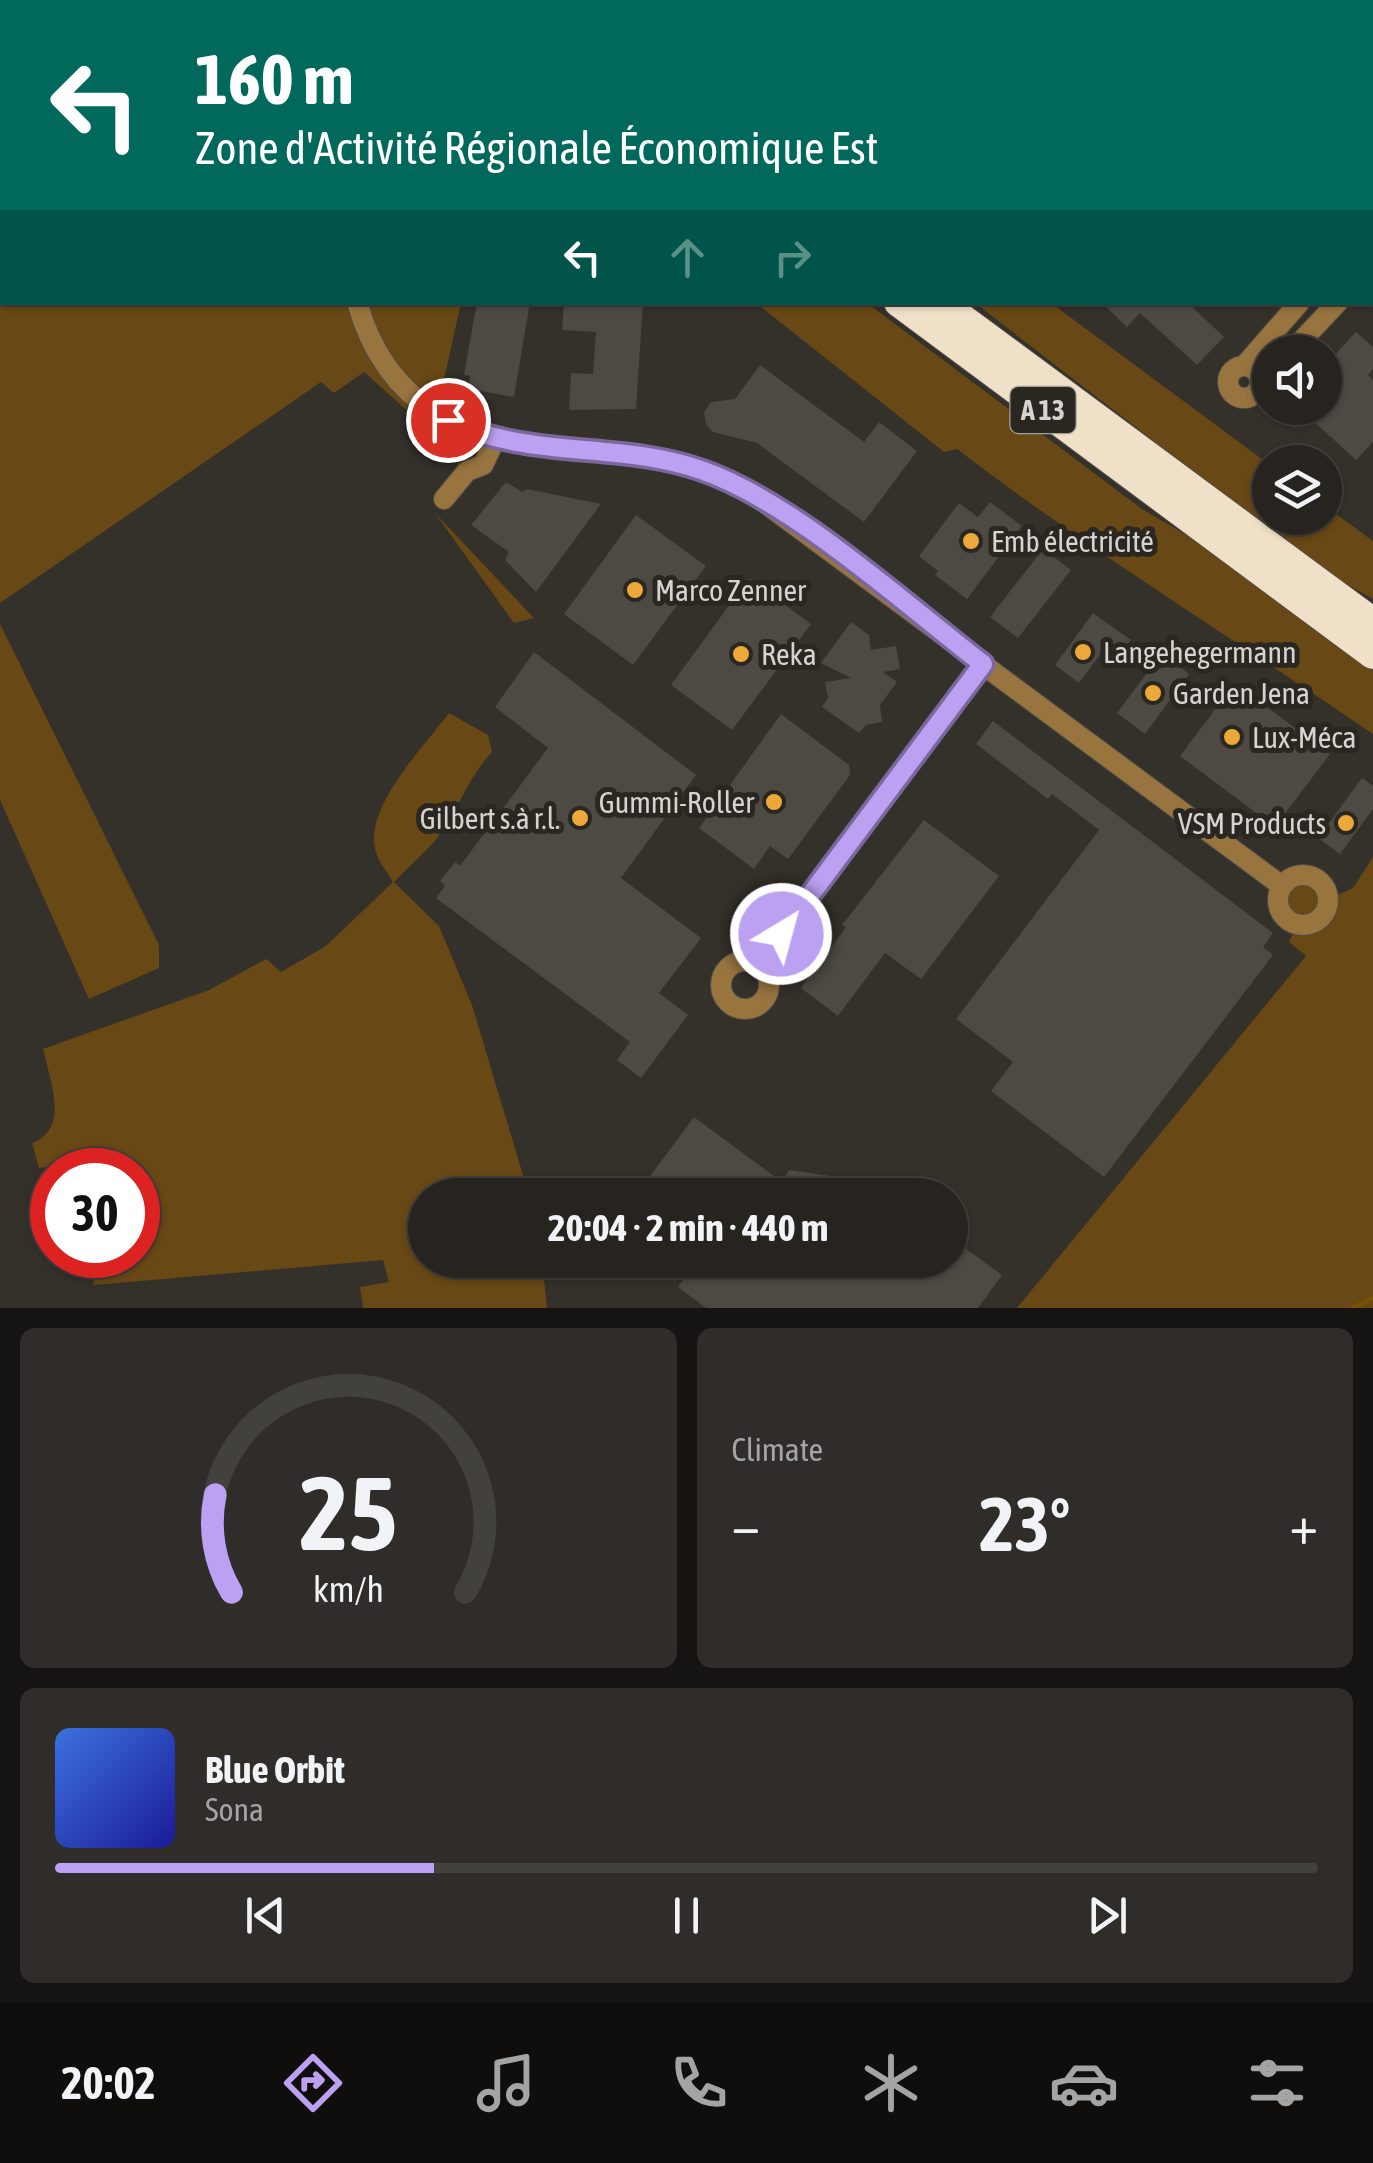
<!DOCTYPE html>
<html lang="en">
<head>
<meta charset="utf-8">
<style>
  :root { --surface:#272420; --page:#2f2c29; --text:#f1f3f6; --muted:#a4a4a5; --line:#43413e; --accent:#bca0f2 }
  body { margin:0; font-family:"Asap Condensed",sans-serif; background:var(--page); color:var(--text); height:100vh; display:flex; flex-direction:column; font-size:38px; white-space:nowrap }
  * { box-sizing:border-box; margin:0 }
  p { font-size:32px; color:var(--muted) }
  .icon { flex:none; width:55px; height:55px; fill:none; stroke:currentColor; stroke-width:2; stroke-linecap:round; stroke-linejoin:round }
  .map { position:relative; height:1308px; overflow:hidden }
  .details { display:flex; flex-direction:column; gap:20px; padding:20px; background:#151412; flex:1 }
  .details>* { flex:none }
  .banner { position:absolute; left:0px; top:0px; width:1375px; height:305px; box-shadow:0 2px 8px #0004,0 0 0 2px var(--line); background:#00695c; color:#fff; overflow:hidden }
  .tools { position:absolute; left:1252px; top:335px; display:grid; gap:20px }
  .tools a { display:grid; place-items:center; width:90px; height:90px; border-radius:50%; background:var(--surface); box-shadow:0 2px 8px #0004,0 0 0 2px var(--line); font-size:50px }
  .speed { position:absolute; left:30px; top:1148px; display:flex; gap:20px; font-size:50px; font-weight:700; text-align:center }
  .speed>* { display:grid; place-content:center; width:130px; height:130px; border-radius:50%; background:var(--surface); box-shadow:0 2px 8px #0004,0 0 0 2px var(--line); line-height:1 }
  .speed .limit { border:15px solid #d22; background:#fff; color:#111 }
  .pin { position:absolute; display:grid; place-items:center; width:85px; height:85px; color:#fff; margin:-42px; border:5px solid #fff; border-radius:50%; box-shadow:0 2px 10px #0007 }
  .me { position:absolute; width:110px; margin:-55px; rotate:37deg; stroke-linejoin:round; filter:drop-shadow(0 0 8px #0008) }
  .turn { display:flex; align-items:center; gap:35px; height:210px; padding:0 30px; font-size:45px }
  .turn .icon { width:130px; height:130px; stroke-width:2.5 }
  .turn b { display:block; font-size:70px; line-height:85px }
  .lanes { display:flex; align-items:center; height:95px; padding:0 30px; background:#0003; justify-content:center; gap:50px; direction:ltr }
  .lanes .off { opacity:.35 }
  .big { font-size:75px; font-weight:700; line-height:1.1 }
  .details .tile { flex:1; display:flex; flex-direction:column; justify-content:center; gap:15px; min-width:0; padding:0 35px; border-radius:15px; background:var(--page) }
  .details .dial { align-items:center; gap:0 }
  .dial svg { height:260px; overflow:visible; fill:none; stroke:var(--line); stroke-width:7; stroke-linecap:round; text-anchor:middle }
  .dial text { fill:var(--text); stroke:none }
  .song { display:flex; align-items:center; gap:30px }
  .cover { width:120px; height:120px; border-radius:15px; background:linear-gradient(135deg,hsl(220 70% 55%),hsl(240 70% 35%)) }
  .played { height:10px; border-radius:5px; background:linear-gradient(90deg,var(--accent) 30%,var(--line) 30%) }
  .keys { display:flex; justify-content:space-around; direction:ltr }
  .heat { display:flex; justify-content:space-between; align-items:center; font-size:55px; direction:ltr }
  .details .tiles { flex:1; display:grid; gap:20px; grid-template-columns:1fr 1fr }
  .tile:last-child { grid-column:span 2 }
  .trip { position:absolute; left:408px; top:1178px; width:560px; height:100px; border-radius:50px; background:var(--surface); box-shadow:0 2px 8px #0004,0 0 0 2px var(--line); font-weight:700; line-height:100px; text-align:center }
  .dock { display:flex; height:160px; justify-content:space-around; align-items:center; background:#100e0d; color:var(--muted) }
  .dock .icon { width:70px; height:70px }
  .dock .current { color:var(--accent) }
  .dock b { font-size:45px; color:var(--text) }
  .map>svg:first-child { display:block }
  .green { fill:#684815 }
  .lines { fill:none; stroke-linecap:round; stroke-linejoin:round }
  .stream { stroke:#7c5200; stroke-width:4 }
  .building { fill:#4d4943 }
  .minor-casing { stroke:#514d48; stroke-width:22 }
  .major-casing { stroke:#514d48; stroke-width:28 }
  .highway-casing { stroke:#514d48; stroke-width:32 }
  .minor { stroke:#98743f; stroke-width:20 }
  .major { stroke:#f5b961; stroke-width:25 }
  .highway { stroke:#f1e0c8; stroke-width:30 }
  .route-casing { stroke:#7a689d; stroke-width:25 }
  .route { stroke:#bca0f2; stroke-width:18 }
  .poi-dot { fill:#eca93a; stroke:#2a2620; stroke-width:4 }
  .labels { text-anchor:middle; dominant-baseline:central; stroke-width:10; stroke-linejoin:round; paint-order:stroke }
  .shield { fill:#2a2620; stroke:#a29f9b; stroke-width:2.5 }
  .shield-label { font-size:28px; font-weight:bold; fill:#d6d3d0 }
  .poi-label { font-size:30px; fill:#d6d3d0; stroke:#2a2620; text-anchor:start }
</style>
</head>
<body>
<div class="map">
<svg width="1373" height="1308" viewBox="0 0 1373 1308">
  <rect width="100%" height="100%" fill="#34302a"/>
  <path class="green" d="M0,0H435L2,2V302L461,303L432,433L364,372L334,393L321,382L0,603Z
    M756,303H867L1142,509L1195,540L1373,671V734C1234,639 1090,551 957,449L944,452Z
    M975,303H1051L1270,465V518H1325V506L1373,541V599L1317,567Z
    M435,513L534,618L514,623Z
    M0,624L159,945V968L89,999L0,800Z
    M449,713L488,735L492,752C468,778 459,808 438,837C425,853 408,867 394,882L439,926L472,1005L529,1195H425V1260H542L547,1308H363L360,1287L389,1282L383,1260L94,1285L90,1255H138V1170H79L77,1162L39,1168L32,1143C71,1129 49,1078 43,1049L209,990L266,959L281,972L326,946L393,882C388,873 380,864 377,855C359,812 424,747 449,713Z
    M1373,857V1308H1017L1306,956L1289,942L1297,925L1279,910L1278,894L1287,881L1309,876L1323,884L1329,899L1353,888Z"/>
  <g class="lines">
    <path class="stream" d="M1352,1308L1373,1298"/>
  </g>
  <path class="building" d="M477,302H530L514,397L468,389L470,376L464,375Z
    M564,302H643L636,409L569,410L571,373L593,374L596,332L562,330Z
    M1101,302H1187L1224,337L1197,365L1140,313L1127,327Z
    M1356,332L1373,347V369L1368,375L1373,380V442L1356,460L1299,408H1325V365Z
    M760,365L864,442L879,422L917,451L864,522L757,443L713,432L706,424L704,412L711,402L735,399Z
    M506,482L522,492L527,489L601,504L536,592L505,560L509,552L471,525Z
    M990,502L1022,526L967,599L935,575L938,571L919,556L959,503L978,517Z
    M636,515L706,566L633,665L564,614Z
    M1043,549L1071,570L1018,638L990,617Z
    M749,578L811,624L732,730L671,685Z
    M1093,613L1131,640L1118,657L1105,648L1079,683L1055,665Z
    M851,622L869,635L871,650L896,646L900,669L883,672L897,682L880,705L882,722L866,725L859,733L822,707L828,698L825,682L851,678L821,663Z
    M534,652L696,775L621,878L701,938L659,993L688,1015L641,1078L617,1060L630,1042L436,898L445,886L440,881L455,862L460,866L548,748L495,707Z
    M1162,653L1189,674L1145,734L1117,713Z
    M1235,683L1330,754L1275,827L1180,756Z
    M781,714L849,765L850,775L788,859L770,846L754,869L699,828Z
    M993,721L1273,933L1263,947L1273,955L1104,1177L991,1091L1013,1062L956,1019L1099,830L1052,794L1048,799L976,744Z
    M1362,778L1373,786V809L1340,854L1318,838Z
    M924,820L999,876L921,979L885,953L838,1016L801,988L846,927L842,925Z
    M694,1117L782,1182L789,1170L913,1188V1195H636Z
    M950,1237L1002,1275L978,1308H706L678,1287L697,1260H950Z"/>
  <g class="lines">
    <g class="minor-casing">
      <path id="minor" d="M1291,0L1293,2
        M1076,2L1078,0
        M1116,2L1118,0
        M1372,77H1373
        M1372,226L1373,225
        M1372,266H1373
        M357,302C387,410 469,442 572,451C603,454 635,453 664,459C695,466 722,479 750,492L1282,886
        M1291,352L1338,302
        M1245,365L1300,302
        M1228 382a16 16 0 1 1 32 0a16 16 0 1 1-32 0Z
        M444,499L467,471L483,465L496,438
        M1278 900a25 25 0 1 1 50 0a25 25 0 1 1-50 0Z
        M721 985a24 24 0 1 1 48 0a24 24 0 1 1-48 0Z
        M759,964L983,664"/>
    </g>
    <g class="major-casing">
      <path id="major" d="M452,2L453,0"/>
    </g>
    <g class="highway-casing">
      <path id="highway" d="M618,0L620,2
        M649,0L651,2
        M704,0V2
        M899,302L1373,654
        M939,302L1373,623"/>
    </g>
    <use href="#minor" class="minor"/>
    <use href="#major" class="major"/>
    <use href="#highway" class="highway"/>
  </g>
  <g class="lines">
    <g class="route-casing">
      <path id="route" d="M448,420C528,460 619,441 701,470C792,501 905,604 983,664L781,934"/>
    </g>
    <use href="#route" class="route"/>
  </g>
  <g class="poi-dot">
    <circle cx="971" cy="541" r="10"/>
    <circle cx="635" cy="590" r="10"/>
    <circle cx="1083" cy="652" r="10"/>
    <circle cx="741" cy="654" r="10"/>
    <circle cx="1153" cy="693" r="10"/>
    <circle cx="1232" cy="737" r="10"/>
    <circle cx="774" cy="802" r="10"/>
    <circle cx="580" cy="818" r="10"/>
    <circle cx="1346" cy="823" r="10"/>
  </g>
  <g class="labels">
    <rect class="shield" x="1010.5" y="387" width="65" height="46" rx="8"/>
    <g class="shield-label">
      <text x="1043" y="410">A 13</text>
    </g>
    <g class="poi-label">
      <text x="991" y="541">Emb électricité</text>
      <text x="655" y="590">Marco Zenner</text>
      <text x="1103" y="652">Langehegermann</text>
      <text x="761" y="654">Reka</text>
      <text x="1173" y="693">Garden Jena</text>
      <text x="1252" y="737">Lux-Méca</text>
      <text x="754" y="802" text-anchor="end">Gummi-Roller</text>
      <text x="560" y="818" text-anchor="end">Gilbert s.à r.l.</text>
      <text x="1326" y="823" text-anchor="end">VSM Products</text>
    </g>
  </g>
</svg>
<div class="tools">
<a><svg class="icon" aria-label="sound" viewBox="0 0 24 24"><path d="M4 9h4l5-4v14l-5-4H4zM17 9q2 3 0 6"/></svg></a>
<a><svg class="icon" aria-label="layers" viewBox="0 0 24 24"><path d="M12 4l9 5-9 5-9-5zM3 14l9 5 9-5"/></svg></a>
</div>
<div class="speed"><div class="limit">30</div></div>
<div class="pin" style="left:448px;top:420px;background:#d93025"><svg class="icon" aria-label="arrive" viewBox="0 0 24 24"><path d="M6 21V4h12l-3 4 3 4H6"/></svg></div>
<svg class="me" style="left:781px;top:934px" viewBox="-20 -20 40 40"><circle r="17" fill="#bca0f2" stroke="#fff" stroke-width="3"/><path d="M0-11L8 9 0 5-8 9z" fill="#fff"/></svg>
<div class="trip">20:04 · 2 min · 440 m</div>
<div class="banner">
<div class="turn"><svg class="icon" aria-label="left" viewBox="0 0 24 24"><path d="M17 20v-9H6M10 6l-5 5 5 5"/></svg><div><b>160 m</b>Zone d'Activité Régionale Économique Est</div></div>
<div class="lanes"><svg class="icon" aria-label="left" viewBox="0 0 24 24"><path d="M17 20v-9H6M10 6l-5 5 5 5"/></svg><svg class="icon off" aria-label="ahead" viewBox="0 0 24 24"><path d="M12 20V5M6 11l6-6 6 6"/></svg><svg class="icon off" aria-label="right" viewBox="0 0 24 24"><path d="M7 20v-9h11M14 6l5 5-5 5"/></svg></div>
</div>
</div>
<section class="details">
<div class="tiles">
<div class="tile dial"><svg viewBox="0 0 100 80">
<path d="M14 69A42 42 0 1 1 86 69"/>
<path d="M14 69A42 42 0 0 1 9 39" stroke="#bca0f2"/>
<text x="50" y="56" font-size="32" font-weight="700">25</text>
<text x="50" y="72" font-size="11">km/h</text>
</svg></div>
<div class="tile"><p>Climate</p>
<div class="heat"><a>−</a><b class="big">23°</b><a>+</a></div>
</div>
<div class="tile">
<div class="song"><i class="cover"></i><div><b>Blue Orbit</b><p>Sona</p></div></div>
<div class="played"></div>
<div class="keys"><svg class="icon" aria-label="previous" viewBox="0 0 24 24"><path d="M18 5L8 12l10 7zM5 5v14"/></svg><svg class="icon" aria-label="pause" viewBox="0 0 24 24"><path d="M8 5v14M16 5v14"/></svg><svg class="icon" aria-label="next" viewBox="0 0 24 24"><path d="M6 5l10 7-10 7zM19 5v14"/></svg></div>
</div>
</div>
</section>
<nav class="dock">
<b>20:02</b>
<svg class="icon current" aria-label="directions" viewBox="0 0 24 24"><path d="M12 3l9 9-9 9-9-9zM9 14v-3h6M13 9l2 2-2 2"/></svg>
<svg class="icon" aria-label="music" viewBox="0 0 24 24"><path d="M9 18V5l10-2v13"/><circle cx="6" cy="18" r="3"/><circle cx="16" cy="16" r="3"/></svg>
<svg class="icon" aria-label="phone" viewBox="0 0 24 24"><path d="M5 4h4l2 5-3 2q2 4 5 5l2-3 5 2v4C11 20 4 13 5 4z"/></svg>
<svg class="icon" aria-label="climate" viewBox="0 0 24 24"><path d="M12 3v18M4 7l16 10M4 17L20 7"/></svg>
<svg class="icon" aria-label="car" viewBox="0 0 24 24"><path d="M5 17H2v-5l4-1 3-4h7l3 4 3 1v5h-3M9 17h6M6 11h13"/><circle cx="7" cy="17" r="2"/><circle cx="17" cy="17" r="2"/></svg>
<svg class="icon" aria-label="filters" viewBox="0 0 24 24"><path d="M4 7h16M4 17h16"/><circle cx="9" cy="7" r="2"/><circle cx="15" cy="17" r="2"/></svg>
</nav>
</body>
</html>
